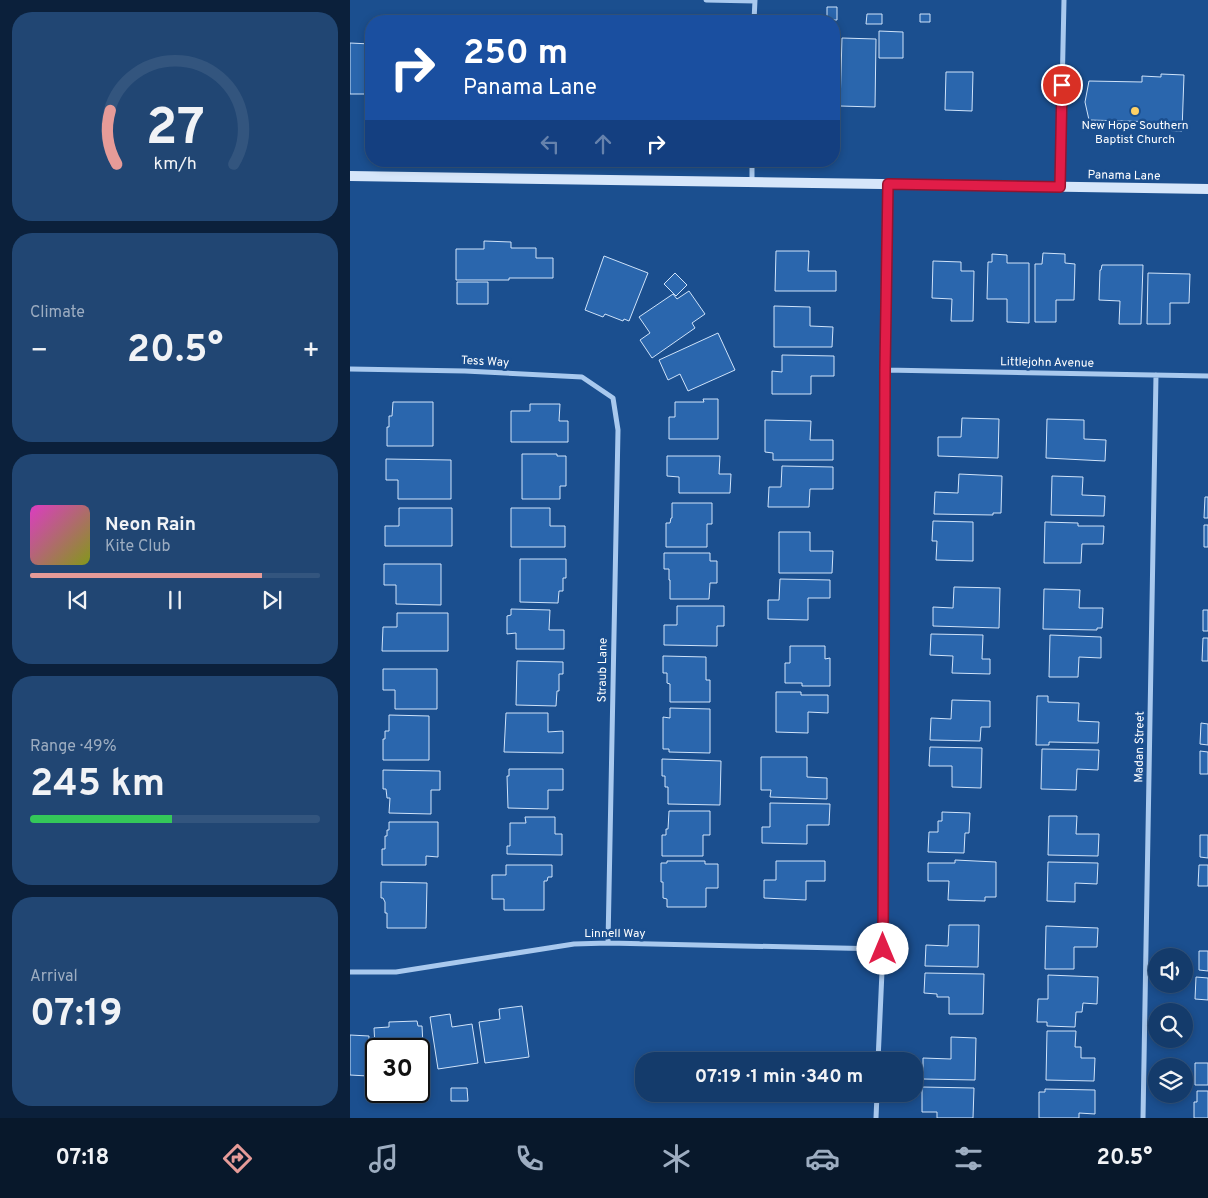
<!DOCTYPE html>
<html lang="en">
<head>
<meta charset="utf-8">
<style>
  :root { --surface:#143b6b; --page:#214673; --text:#f1f3f6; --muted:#9dadc1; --line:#33557e; --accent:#e69b98 }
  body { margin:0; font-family:Overpass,sans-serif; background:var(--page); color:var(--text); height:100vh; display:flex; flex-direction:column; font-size:19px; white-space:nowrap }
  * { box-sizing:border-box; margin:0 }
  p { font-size:16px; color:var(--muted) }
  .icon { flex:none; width:28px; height:28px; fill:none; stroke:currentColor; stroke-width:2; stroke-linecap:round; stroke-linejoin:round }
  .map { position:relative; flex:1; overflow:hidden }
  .panel { display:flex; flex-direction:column; gap:12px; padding:12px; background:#0b203b; width:350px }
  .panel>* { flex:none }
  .banner { position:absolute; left:15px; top:15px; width:475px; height:152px; border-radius:20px; box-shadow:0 2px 8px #0003,0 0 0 1px var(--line); background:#1a4fa0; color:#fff; overflow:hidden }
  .fabs { position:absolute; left:798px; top:948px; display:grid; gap:10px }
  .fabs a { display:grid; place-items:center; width:45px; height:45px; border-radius:50%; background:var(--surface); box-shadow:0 2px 8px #0003,0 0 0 1px var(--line); font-size:25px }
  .speed { position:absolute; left:15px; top:1038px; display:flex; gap:10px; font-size:25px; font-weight:700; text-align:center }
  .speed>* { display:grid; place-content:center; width:65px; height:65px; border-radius:50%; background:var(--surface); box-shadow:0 2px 8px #0003,0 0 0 1px var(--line); line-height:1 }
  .speed .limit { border:2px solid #111; border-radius:8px; background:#fff; color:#111 }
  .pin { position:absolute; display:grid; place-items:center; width:42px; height:42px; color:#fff; margin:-21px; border:2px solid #fff; border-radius:50%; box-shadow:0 1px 5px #0007 }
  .me { position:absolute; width:55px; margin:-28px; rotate:0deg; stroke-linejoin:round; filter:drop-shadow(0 0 4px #0008) }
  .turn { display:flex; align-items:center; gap:18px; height:105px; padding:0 15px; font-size:22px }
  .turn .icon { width:65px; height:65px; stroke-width:2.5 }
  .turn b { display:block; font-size:35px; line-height:42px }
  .lanes { display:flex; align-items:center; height:48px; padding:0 15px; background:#0003; justify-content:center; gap:25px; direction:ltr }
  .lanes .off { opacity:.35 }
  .big { font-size:38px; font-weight:700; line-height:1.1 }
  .panel .widget { flex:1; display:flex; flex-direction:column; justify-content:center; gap:8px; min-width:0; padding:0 18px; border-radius:20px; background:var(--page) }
  .panel .dial { align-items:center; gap:0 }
  .dial svg { height:130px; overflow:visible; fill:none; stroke:var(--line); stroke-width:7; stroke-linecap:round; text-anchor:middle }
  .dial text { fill:var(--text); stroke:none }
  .song { display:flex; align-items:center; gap:15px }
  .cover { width:60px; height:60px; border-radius:8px; background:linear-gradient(135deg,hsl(310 70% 55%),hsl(70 70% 35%)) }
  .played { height:5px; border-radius:2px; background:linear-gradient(90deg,var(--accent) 80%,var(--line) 80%) }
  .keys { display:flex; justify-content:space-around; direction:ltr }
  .heat { display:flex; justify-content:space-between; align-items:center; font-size:28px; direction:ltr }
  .charge { height:8px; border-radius:4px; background:linear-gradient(90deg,#34c759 49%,var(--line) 0) }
  .trip { position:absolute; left:285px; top:1052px; width:288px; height:50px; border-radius:20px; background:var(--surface); box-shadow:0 2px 8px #0003,0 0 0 1px var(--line); font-weight:700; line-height:50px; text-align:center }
  .dock { display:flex; height:80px; justify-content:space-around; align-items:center; background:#08182b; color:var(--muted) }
  .dock .icon { width:35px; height:35px }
  .dock .active { color:var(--accent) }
  .dock b { font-size:22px; color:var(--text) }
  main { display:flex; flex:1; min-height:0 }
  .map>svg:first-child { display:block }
  .building { fill:#2a66ad; stroke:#cfe3fa }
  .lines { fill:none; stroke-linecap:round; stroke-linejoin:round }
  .street { stroke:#a9c9ee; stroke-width:5 }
  .secondary { stroke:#d6e6fa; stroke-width:10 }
  .route-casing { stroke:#92132f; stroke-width:12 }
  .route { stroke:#e11d48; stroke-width:9 }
  .poi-dot { fill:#ffd166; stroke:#1b4f8f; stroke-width:2 }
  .labels { text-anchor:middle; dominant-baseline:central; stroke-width:5; stroke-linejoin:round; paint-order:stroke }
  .poi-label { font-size:12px; fill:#fff; stroke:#1b4f8f }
  .street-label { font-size:12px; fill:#fff; stroke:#1b4f8f }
</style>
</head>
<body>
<main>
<section class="panel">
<div class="widget dial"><svg viewBox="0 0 100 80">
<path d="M14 69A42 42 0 1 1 86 69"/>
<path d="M14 69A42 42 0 0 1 10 36" stroke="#e69b98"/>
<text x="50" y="56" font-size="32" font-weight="700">27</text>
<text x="50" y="72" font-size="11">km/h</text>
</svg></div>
<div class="widget"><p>Climate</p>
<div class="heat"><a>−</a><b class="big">20.5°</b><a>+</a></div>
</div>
<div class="widget">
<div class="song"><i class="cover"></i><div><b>Neon Rain</b><p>Kite Club</p></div></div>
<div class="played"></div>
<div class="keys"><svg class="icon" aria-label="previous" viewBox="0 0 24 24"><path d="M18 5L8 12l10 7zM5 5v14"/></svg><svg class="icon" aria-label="pause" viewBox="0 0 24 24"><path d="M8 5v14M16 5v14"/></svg><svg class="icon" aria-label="next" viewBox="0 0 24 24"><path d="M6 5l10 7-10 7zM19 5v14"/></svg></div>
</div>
<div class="widget"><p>Range · 49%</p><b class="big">245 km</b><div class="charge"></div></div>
<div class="widget"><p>Arrival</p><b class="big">07:19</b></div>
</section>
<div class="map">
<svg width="858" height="1118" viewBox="0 0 858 1118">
  <rect width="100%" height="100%" fill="#1b4f8f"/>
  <path class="building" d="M477,7H487V20H477Z
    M517,14H532V24H516Z
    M570,14H580V22H570Z
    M529,31L553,32V58H529Z
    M492,38L526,39L525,107L490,106Z
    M0,43L21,44V94H0Z
    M596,72H623L622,111L595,110Z
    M811,74L834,75L832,131L809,130V122L739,120L735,102L739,81L792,82V76L811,77Z
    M134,241L161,242V248H186V258H203V278H159V280H106V249H134Z
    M426,251H459L458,271H486V291H425Z
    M693,253L715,254V263L725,264L724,300H706V322H685V264H692Z
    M642,254L657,255V263H679V323L657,322V299H637L638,262H642Z
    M254,256L298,273L279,321L274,319L273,321L255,314L253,317L235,310Z
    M583,261L611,262V271H624L623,321H601L602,299L582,298Z
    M752,265H793L791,324H769L770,301L749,300L750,270H751Z
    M325,273L337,285L326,296L314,284Z
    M798,273L840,274L839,303H820V324H797Z
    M107,282H138V304H107Z
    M339,291L355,314L342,323L345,328L302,358L290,340L300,333L289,317L323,294L327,299Z
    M424,306L460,307V326L483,327L482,347H424Z
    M368,333L385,370L338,391L330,374L318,380L309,360Z
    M432,355L484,356V376H461V394H422V371L432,372Z
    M353,399H368V439H319V417H325V402H354Z
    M43,402H83V446H37V427H39V416H42Z
    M180,404H210L209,421H218V442H161V411H180Z
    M612,418L649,419L648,458L588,456V437H611Z
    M697,419L734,420V439L756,440L755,461L696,458Z
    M415,420L461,421L460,440H483V460H423V453L415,452Z
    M172,454H207V456H216V486H210V499H172Z
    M317,456H370L369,474H381L380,493H329V477L317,476Z
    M36,459L101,460V499H48V480H36Z
    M432,466L483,467V489H460L459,507H418L419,487H431Z
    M609,474L652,476L651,513H643V515L584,514L585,492L608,493Z
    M702,476L733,477L732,495L755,496L754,516L701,515Z
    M855,497H858V518H854Z
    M322,503H362V524H357V547H316V523H320L321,518H322Z
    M49,508H102V546H35V526H49Z
    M161,508H200V526H215V547H161Z
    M583,521L623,522V561L586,560L587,541H582Z
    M695,522L728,523V526H754L753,544H732L731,563H694Z
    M854,525H858V547H854Z
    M429,532H460V551H483L482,573H429Z
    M314,553H360V561H367V583H360L359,599H320V580H319V569H314Z
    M170,559H216V578H213V591H209L208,603L170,602Z
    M34,564H91V605L46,604V585H34Z
    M430,579L480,580V598H458V620L418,619V600H429Z
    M604,587L650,588L649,628L583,626V607L603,608Z
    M694,589L730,590L729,608H753L752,628H747V630L693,629Z
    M327,606H374V626H367V646L314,645V625H327Z
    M161,609L200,610L199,630H214V649H166V633L157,634V616L161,615Z
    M853,610H858V631H853Z
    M47,613H98V651H32L33,627H47Z
    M581,634L633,635L632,659H640V674L602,673L603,656L580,655Z
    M700,635L751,637V658L729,657L728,677H699Z
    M853,638H858V661H852Z
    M440,646H475V659L480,658V686H452V683H435V663H440Z
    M313,656L356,657V680H360V702H320V684L317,683V673H313Z
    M167,661L213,662V674H209V691H207L206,706L166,705Z
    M33,669H87V709H45V690H33Z
    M426,692H451V695H478V713L458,712V733L426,732Z
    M687,696H698V702L729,703L728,721L749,722L748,743L699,742V745H686Z
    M602,700L640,701V727H631L630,741L580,740L581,718L601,719Z
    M320,708L360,709V753L319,752V749H313V717L320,718Z
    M156,713H198V732L213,731V753L154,752Z
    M39,715L79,716V760H33V739H35V731H39Z
    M851,723L858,724V745L850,744Z
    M580,747L632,748L631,788L602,787V766H579Z
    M692,749L749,750L748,770L727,769L726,790L691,789Z
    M850,751L858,752V774H850Z
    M411,757H457V777L477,778V799L420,797L421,790H411Z
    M312,759L371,761L370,805L318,804V787H315V776H312Z
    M159,769H213V790H198V809L158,808L157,776H159Z
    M33,770L90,771V790H81V814L39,813L40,798H37L36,789H33Z
    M420,803L480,804L479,825H457V844L412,843V827H420Z
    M319,811H360V835H353V856H312V835H316V829H318Z
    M592,812L620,813L619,833H615L614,853L578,852L579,832H588V821H592Z
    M699,816H727L726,834H749L748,856L698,855Z
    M175,817H205V834H212V855L157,854V846H160V823H176Z
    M39,822H88V857L76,856V865H32V849H35V836H37V830H39Z
    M850,835H858V858L850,857Z
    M605,860L646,862V897H635V901L598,900L599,881H578V863H605Z
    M317,861H355V864H368V888H356V907H317V899L313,898V882H311V863H317Z
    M426,861H475V881H456V900L414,898V880H426Z
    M698,862L748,863L747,884L725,883V902L697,901Z
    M156,865H202V877H198L197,881H194V910H154V899H142V875H156Z
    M849,865H858V886H848Z
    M31,882L77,883L76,928H37V913H35V902L33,898H31Z
    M599,925H629L628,967L575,966L576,945L598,946Z
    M696,926L748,928L747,947H724V969H695Z
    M849,951H858V971L849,970Z
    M575,973L634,974L633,1014H599V997H587V994L574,993Z
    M698,975L748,977L747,1004L733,1003L732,1012H726L725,1027L697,1026V1022H687L688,999H698Z
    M846,977L858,978V1000L845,999Z
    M172,1006L179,1057L135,1063L129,1022L150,1019L149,1009Z
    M100,1014L102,1027L122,1024L128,1063L88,1069L80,1017Z
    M67,1021L68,1026H72L74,1064H69V1049H26V1065L24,1028L39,1027V1022Z
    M697,1031H726L725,1047H731V1058H745L744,1081L696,1080Z
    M0,1035L19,1036L18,1076L0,1075Z
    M601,1037L626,1038L625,1080L573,1079V1058L601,1059Z
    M845,1063H858V1085H845Z
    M572,1087L624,1088L623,1118H587V1112H572Z
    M101,1088H117L118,1101H101Z
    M695,1089L745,1090V1114L729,1113V1118H689V1092H695Z
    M847,1091H858V1118H844V1102H847Z"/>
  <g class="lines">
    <path class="street" d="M356,0L405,1
      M404,21L405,0
      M402,182V161
      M710,187L714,0
      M0,369L115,371L232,377L263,398L268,430L258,943
      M535,370L858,376
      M0,972H46L224,944L258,943L533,949
      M528,1061L533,949L535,370L538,184
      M526,1118L527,1094
      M793,1118L806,375"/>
    <path class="secondary" d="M0,176L858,189"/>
  </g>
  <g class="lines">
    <g class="route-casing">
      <path id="route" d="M533,949L535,370L538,184L710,187L712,85"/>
    </g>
    <use href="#route" class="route"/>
  </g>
  <circle class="poi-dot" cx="785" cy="111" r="5"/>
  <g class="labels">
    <g class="poi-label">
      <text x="785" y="126">New Hope Southern<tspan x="785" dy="14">Baptist Church</tspan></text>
    </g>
    <g class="street-label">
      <text transform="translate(774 176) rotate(1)">Panama Lane</text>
      <text transform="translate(135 362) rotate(3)">Tess Way</text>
      <text transform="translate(697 363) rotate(1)">Littlejohn Avenue</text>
      <text transform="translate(253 670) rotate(-89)">Straub Lane</text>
      <text transform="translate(790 747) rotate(-89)">Madan Street</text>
      <text x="265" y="934">Linnell Way</text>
    </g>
  </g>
</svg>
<div class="fabs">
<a><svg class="icon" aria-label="sound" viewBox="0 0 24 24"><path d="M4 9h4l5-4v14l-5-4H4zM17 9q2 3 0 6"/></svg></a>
<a><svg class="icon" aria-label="search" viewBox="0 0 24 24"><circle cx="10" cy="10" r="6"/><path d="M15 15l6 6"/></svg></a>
<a><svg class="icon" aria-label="layers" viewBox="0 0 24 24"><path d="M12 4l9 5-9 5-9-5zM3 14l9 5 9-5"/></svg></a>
</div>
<div class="speed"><div class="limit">30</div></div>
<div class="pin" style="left:712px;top:85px;background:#d93025"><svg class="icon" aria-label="arrive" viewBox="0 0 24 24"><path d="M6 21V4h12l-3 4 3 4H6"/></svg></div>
<svg class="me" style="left:533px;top:949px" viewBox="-20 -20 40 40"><circle r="19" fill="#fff"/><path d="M0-13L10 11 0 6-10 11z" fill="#e11d48"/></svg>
<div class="trip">07:19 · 1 min · 340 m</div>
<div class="banner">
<div class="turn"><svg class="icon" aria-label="right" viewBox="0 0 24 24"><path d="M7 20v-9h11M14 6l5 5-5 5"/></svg><div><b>250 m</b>Panama Lane</div></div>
<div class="lanes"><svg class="icon off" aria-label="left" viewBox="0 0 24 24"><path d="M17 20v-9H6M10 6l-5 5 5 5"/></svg><svg class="icon off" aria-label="ahead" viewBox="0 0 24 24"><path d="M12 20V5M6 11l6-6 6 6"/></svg><svg class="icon" aria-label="right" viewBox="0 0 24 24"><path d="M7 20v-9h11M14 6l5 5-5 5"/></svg></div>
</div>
</div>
</main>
<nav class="dock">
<b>07:18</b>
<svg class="icon active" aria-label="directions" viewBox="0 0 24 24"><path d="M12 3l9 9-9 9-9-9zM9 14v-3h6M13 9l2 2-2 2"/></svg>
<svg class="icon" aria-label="music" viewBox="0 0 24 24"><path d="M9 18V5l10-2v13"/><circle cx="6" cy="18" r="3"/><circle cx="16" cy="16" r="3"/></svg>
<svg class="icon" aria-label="phone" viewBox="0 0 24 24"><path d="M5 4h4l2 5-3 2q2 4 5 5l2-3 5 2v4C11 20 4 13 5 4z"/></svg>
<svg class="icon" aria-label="climate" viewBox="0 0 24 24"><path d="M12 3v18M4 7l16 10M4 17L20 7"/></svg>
<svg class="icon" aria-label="car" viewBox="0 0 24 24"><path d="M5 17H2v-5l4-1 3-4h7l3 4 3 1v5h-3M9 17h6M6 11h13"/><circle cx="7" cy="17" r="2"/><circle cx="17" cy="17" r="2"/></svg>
<svg class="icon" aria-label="filters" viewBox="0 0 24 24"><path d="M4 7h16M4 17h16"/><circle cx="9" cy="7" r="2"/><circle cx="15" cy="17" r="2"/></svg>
<b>20.5°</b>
</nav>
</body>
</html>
